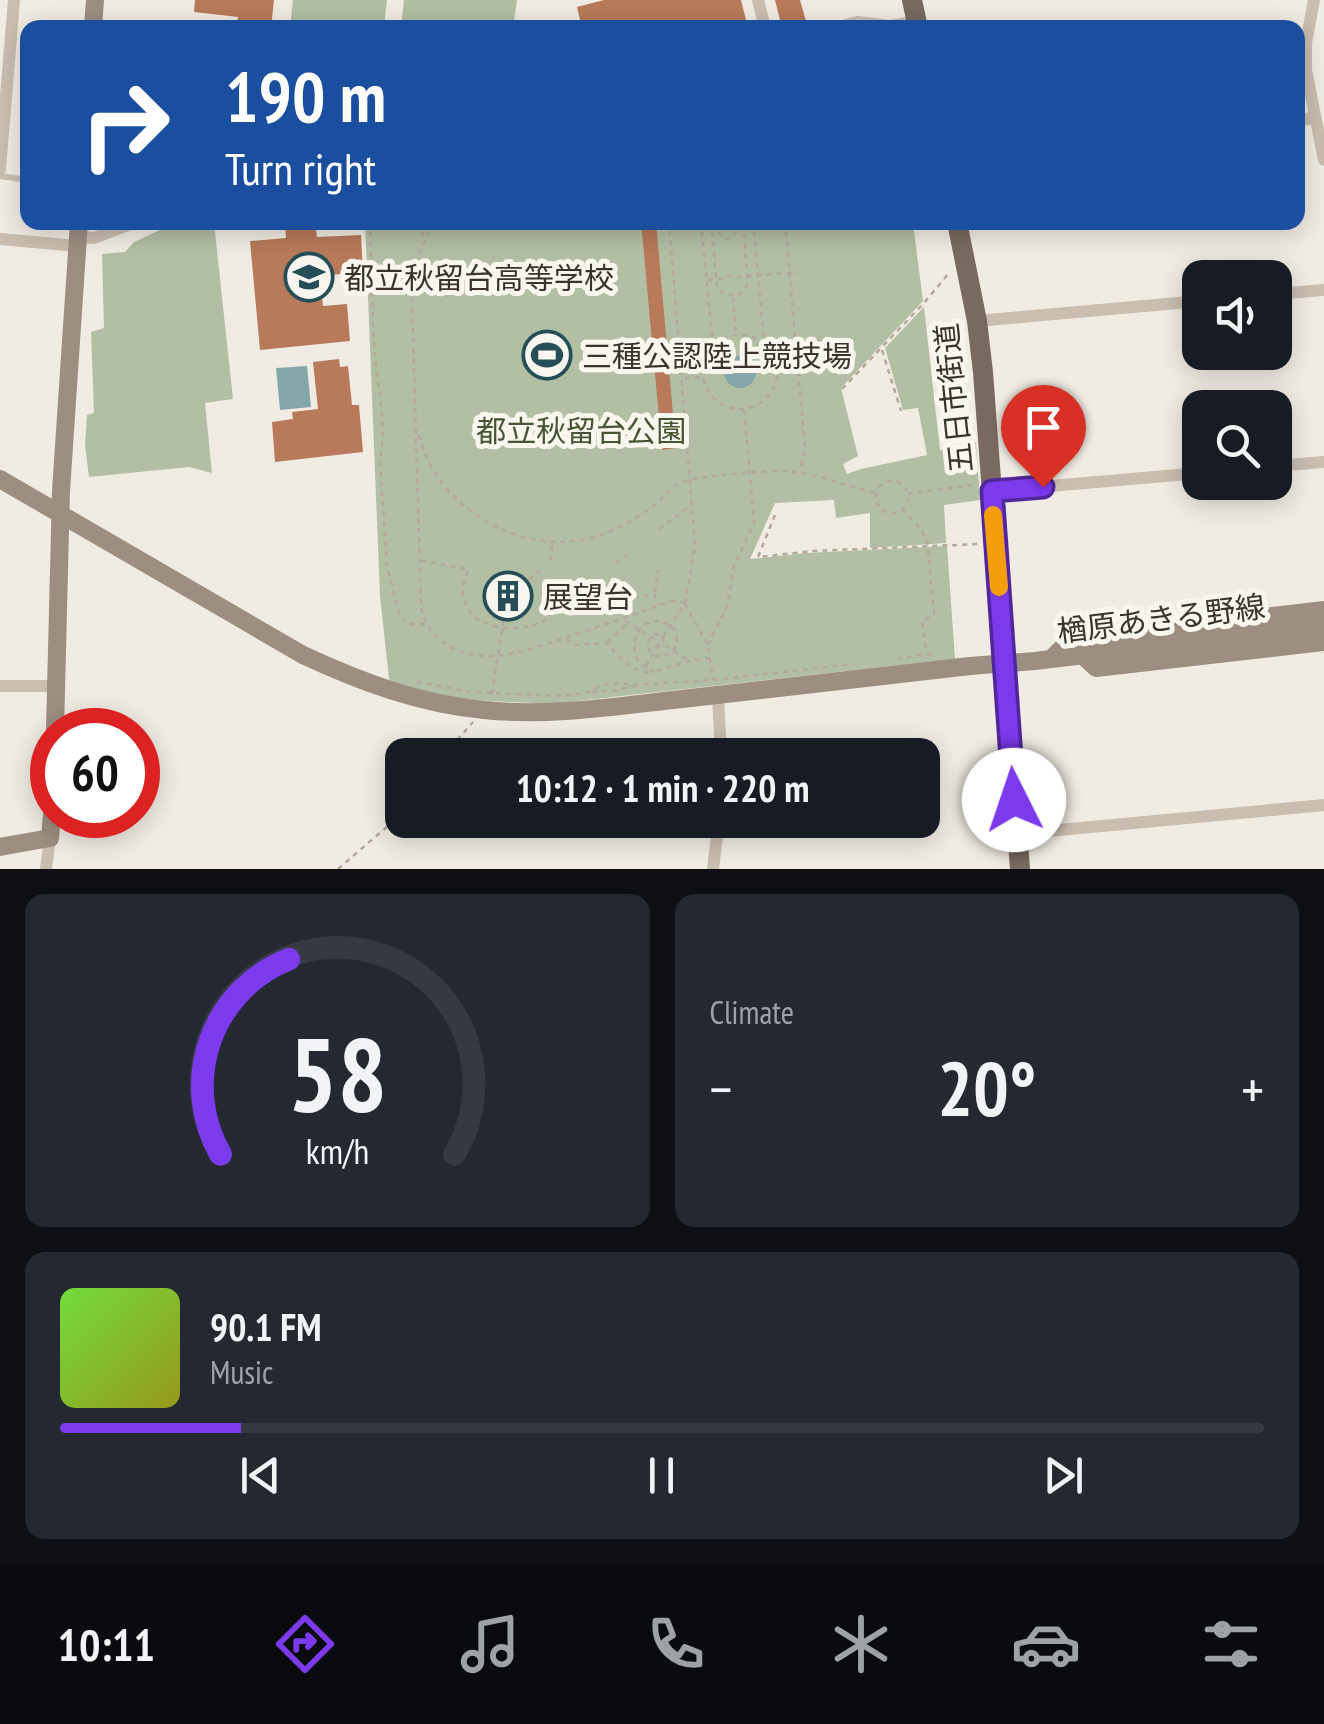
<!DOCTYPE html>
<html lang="en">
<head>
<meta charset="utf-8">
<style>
  :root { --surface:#171b24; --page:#242831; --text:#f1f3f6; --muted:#9ea1a6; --line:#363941; --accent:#7c3aed }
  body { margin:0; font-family:"PT Sans Narrow","Noto Sans JP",sans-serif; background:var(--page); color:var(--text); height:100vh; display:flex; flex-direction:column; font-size:38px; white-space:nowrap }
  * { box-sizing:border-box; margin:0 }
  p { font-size:32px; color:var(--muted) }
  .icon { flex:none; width:55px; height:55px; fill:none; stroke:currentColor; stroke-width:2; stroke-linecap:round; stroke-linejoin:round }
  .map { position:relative; height:869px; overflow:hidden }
  .details { display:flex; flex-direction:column; gap:25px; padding:25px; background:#0d0f14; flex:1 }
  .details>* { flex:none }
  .top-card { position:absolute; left:20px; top:20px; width:1285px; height:210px; border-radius:20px; box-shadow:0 5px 25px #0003; background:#1a4fa0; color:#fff; overflow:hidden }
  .tools { position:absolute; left:1182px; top:260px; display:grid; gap:20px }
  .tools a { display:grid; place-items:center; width:110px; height:110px; border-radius:20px; background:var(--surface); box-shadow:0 5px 25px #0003; font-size:50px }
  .speed { position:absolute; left:30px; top:708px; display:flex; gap:20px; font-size:50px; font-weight:700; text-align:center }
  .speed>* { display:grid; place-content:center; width:130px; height:130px; border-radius:50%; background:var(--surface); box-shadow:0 5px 25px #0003; line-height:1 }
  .speed .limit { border:15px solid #d22; background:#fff; color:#111 }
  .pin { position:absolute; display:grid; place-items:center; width:85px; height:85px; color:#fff; margin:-102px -42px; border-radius:50% 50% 50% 0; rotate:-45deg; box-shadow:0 0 10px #0007 }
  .pin .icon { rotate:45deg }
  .me { position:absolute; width:110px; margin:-55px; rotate:356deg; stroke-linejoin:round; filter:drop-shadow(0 0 8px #0008) }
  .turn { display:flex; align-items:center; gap:35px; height:210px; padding:0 40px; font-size:45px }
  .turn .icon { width:130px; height:130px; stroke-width:2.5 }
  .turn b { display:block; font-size:70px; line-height:85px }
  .big { font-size:75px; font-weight:800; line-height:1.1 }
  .details .card { flex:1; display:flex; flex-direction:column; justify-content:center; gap:15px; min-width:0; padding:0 35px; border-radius:20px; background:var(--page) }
  .details .dial { align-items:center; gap:0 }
  .dial svg { height:260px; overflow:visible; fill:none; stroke:var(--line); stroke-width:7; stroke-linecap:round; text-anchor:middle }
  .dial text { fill:var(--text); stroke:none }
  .song { display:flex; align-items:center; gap:30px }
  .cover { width:120px; height:120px; border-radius:15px; background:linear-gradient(135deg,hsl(100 70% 55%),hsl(60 70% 35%)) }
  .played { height:10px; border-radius:5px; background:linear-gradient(90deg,var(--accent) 15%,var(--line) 15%) }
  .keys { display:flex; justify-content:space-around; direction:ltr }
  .heat { display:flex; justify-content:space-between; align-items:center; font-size:55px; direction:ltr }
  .details .tiles { flex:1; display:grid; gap:25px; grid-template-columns:1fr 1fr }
  .card:last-child { grid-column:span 2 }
  .trip { position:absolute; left:385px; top:738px; width:555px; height:100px; border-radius:20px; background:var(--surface); box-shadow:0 5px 25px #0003; font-weight:800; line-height:100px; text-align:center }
  .dock { display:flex; height:160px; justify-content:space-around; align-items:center; background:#090b0e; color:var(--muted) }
  .dock .icon { width:70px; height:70px }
  .dock .current { color:var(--accent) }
  .dock b { font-size:45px; color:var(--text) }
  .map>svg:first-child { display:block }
  .green { fill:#b3bfa4 }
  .water { fill:#85a6ab }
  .building { fill:#b87a5a }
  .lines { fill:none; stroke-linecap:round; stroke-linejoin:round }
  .path { stroke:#b4a89a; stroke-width:2.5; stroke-dasharray:5 5; stroke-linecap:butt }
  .lane { stroke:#c9beb0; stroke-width:6 }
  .street { stroke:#c9beb0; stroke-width:12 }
  .secondary { stroke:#9c8e81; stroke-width:18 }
  .primary { stroke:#786a60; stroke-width:20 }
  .route-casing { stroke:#51269a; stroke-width:25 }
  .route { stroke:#7c3aed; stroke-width:18 }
  .slow { stroke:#f59e0b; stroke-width:18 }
  .labels { text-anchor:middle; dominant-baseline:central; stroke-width:10; stroke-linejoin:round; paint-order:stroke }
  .poi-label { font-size:30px; fill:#39322d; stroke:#f9f6ef; text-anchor:start }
  .street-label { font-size:30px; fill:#39322d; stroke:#f9f6ef }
  .park-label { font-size:30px; fill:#455433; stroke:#f9f6ef }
</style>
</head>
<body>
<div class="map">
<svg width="1324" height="869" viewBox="0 0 1324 869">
  <rect width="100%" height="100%" fill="#f1ece3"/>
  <path class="green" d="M293,0H387L384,27H290Z
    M404,0H517L513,27H401Z
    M175,223H214L233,399L205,403L212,473L189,467L89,477L85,445L87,415L94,413L91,332L104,328L102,254L125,252L134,242Z
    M365,223H913L923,301L841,388L858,456L843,464L847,474L861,469L927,455L918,408L903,410L885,348L924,307L940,450L976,442L980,500L944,505L946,543L870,548V513L836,518L834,500L775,503L750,559L807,553L947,546L955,659L550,704L452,699L393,685L389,679L380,596Z"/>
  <path class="water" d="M724 372a16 16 0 1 1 32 0a16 16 0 1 1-32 0Z
    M307,366L311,407L280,410L276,368Z"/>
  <path class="building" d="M195,0H274L271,28H248L249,25L237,24L238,17L194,12Z
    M604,0H741L748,28H582L577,7Z
    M775,0H800L808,28H782Z
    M285,222H315L317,237L361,235L363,272L320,276L323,306L347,304L350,341L260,350L250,241L286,238Z
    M641,222H656L676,448L662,450Z
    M339,359L340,367L348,366L352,405H359L363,452L275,462L272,422L293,419L292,412L318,409L313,362Z"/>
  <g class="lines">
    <path class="path" d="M370,222C372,269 371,319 376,366C380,400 386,424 380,460L387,565L398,611L407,624H425
      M420,222L424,241
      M434,222L418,256L412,302L421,605C427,642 460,658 496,656C513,655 533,648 549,643C591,630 632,614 674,601L685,603
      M701,222L713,345
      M711,222L717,287L725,295L740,294L748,284L743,222
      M723,222L719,231L721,236L727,239L733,237L736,231L732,222
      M753,222L764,341
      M785,222L805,448L800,470
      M708,280L726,278L732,275L739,277L799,272
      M733,297L736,334
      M703 372a37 37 0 1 1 74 0a37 37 0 1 1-74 0Z
      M882,350L901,411
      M775,357L809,354L819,339
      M685,378L702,377
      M842,389L924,303L949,273
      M419,435C438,515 537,566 613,530C629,523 645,513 658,502C671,491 671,484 688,480C713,475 779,468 802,473C827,478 852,487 876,493
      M876 497a16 16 0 1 1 32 0a16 16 0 1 1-32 0Z
      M908,494L978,484
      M902,509L920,528L927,540L934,614L922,621L926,651
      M775,515L758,557L813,551L980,544
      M659,529L693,504
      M551,560L552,542
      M421,561L468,569C466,577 462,586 463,593C465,633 528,636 551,616
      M616,563L627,555
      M521,586L543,568
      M655,592L658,570
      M685,604L708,645L713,680
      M595,606L654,594L659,605
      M625,621L656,640L658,646L664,645L688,660
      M663,637L685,603L695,546L669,222
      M566,639L575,645L606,643C622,657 627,671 649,672
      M607,642L627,624
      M708,645L727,607L734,566L754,523L744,408
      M897,659L926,654L934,655
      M646,666L657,647
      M657,671L689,661L710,658
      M655,672C613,659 643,598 675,630C680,645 673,657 657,656C645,651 645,640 655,634L663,637L664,645
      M417,682L471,692L563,696L590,692L601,685L619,683L635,685L713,680L854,664
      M592,692L615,691L634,686
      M492,694L505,612
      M444,755L473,722
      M338,869L396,819L402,810"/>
    <path class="lane" d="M0,176L28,180"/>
    <path class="street" d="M758,0L765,28
      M1314,0L1306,43V70L1324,160
      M836,28L857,22L891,26L916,21
      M1298,120L1315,118
      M0,169L14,0
      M78,237L94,238L136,222
      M0,239L77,246
      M1275,294L1324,290
      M977,321L1200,301
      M1275,466L1324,462
      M992,491L1200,473
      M0,686H56
      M718,695L721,755
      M1017,834L1324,805
      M46,869L50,838
      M713,869L719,820"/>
    <path class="secondary" d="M93,28L95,0
      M0,479L303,655C361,682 420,704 484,710C550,717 617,706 682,699C778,688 874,677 970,666L1035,661L1324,626
      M1082,655L1096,668L1324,642
      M1051,659L1065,645L1084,638L1324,610
      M55,730L61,491L79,222
      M0,847L50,838L52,814"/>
    <path class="primary" d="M912,0L918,28
      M957,222L977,321L983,372L1020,869"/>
  </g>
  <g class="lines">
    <g class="route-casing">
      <path id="route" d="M1014,800L992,491L1043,487"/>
    </g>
    <use href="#route" class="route"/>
    <path class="slow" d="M993,515L999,587"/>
  </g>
  <defs>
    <g id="school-ring" transform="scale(2.5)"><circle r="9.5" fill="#f9f6ef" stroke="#264e56" stroke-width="1.5"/><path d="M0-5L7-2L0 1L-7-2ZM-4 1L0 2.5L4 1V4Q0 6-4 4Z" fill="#264e56"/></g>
    <g id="stadium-ring" transform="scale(2.5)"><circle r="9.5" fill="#f9f6ef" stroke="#264e56" stroke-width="1.5"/><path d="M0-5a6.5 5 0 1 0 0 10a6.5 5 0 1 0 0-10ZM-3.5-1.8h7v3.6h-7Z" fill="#264e56"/></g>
    <g id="building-ring" transform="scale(2.5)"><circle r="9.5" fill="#f9f6ef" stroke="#264e56" stroke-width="1.5"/><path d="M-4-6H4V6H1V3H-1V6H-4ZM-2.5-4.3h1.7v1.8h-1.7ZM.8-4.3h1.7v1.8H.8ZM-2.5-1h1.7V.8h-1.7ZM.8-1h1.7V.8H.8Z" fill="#264e56"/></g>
  </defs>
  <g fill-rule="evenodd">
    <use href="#school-ring" x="309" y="277"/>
    <use href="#stadium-ring" x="547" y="355"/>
    <use href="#building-ring" x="508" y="596"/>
  </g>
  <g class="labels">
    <g class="poi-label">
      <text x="344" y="277">都立秋留台高等学校</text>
      <text x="582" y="355">三種公認陸上競技場</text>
      <text x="543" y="596">展望台</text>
    </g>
    <g class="street-label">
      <text transform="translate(953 398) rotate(-96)">五日市街道</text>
      <text transform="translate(1161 618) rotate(-7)">楢原あきる野線</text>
    </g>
    <g class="park-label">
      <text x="581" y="430">都立秋留台公園</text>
    </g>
  </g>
</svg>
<div class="tools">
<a><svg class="icon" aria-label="sound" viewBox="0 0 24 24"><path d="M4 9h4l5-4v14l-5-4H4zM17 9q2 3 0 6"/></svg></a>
<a><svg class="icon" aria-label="search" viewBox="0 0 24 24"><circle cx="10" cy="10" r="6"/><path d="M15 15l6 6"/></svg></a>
</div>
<div class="speed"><div class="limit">60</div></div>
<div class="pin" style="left:1043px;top:487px;background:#d93025"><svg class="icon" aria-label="arrive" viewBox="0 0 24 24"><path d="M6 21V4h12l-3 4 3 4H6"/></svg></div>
<svg class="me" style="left:1014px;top:800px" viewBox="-20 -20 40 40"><circle r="19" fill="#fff"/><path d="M0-13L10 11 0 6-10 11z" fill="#7c3aed"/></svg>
<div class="trip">10:12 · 1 min · 220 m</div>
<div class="top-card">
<div class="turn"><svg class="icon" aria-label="right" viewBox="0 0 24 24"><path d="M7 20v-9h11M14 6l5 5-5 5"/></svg><div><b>190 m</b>Turn right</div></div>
</div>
</div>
<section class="details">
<div class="tiles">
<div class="card dial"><svg viewBox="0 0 100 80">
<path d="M14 69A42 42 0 1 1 86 69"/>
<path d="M14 69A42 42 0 0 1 35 9" stroke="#7c3aed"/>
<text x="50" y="56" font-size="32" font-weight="700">58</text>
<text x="50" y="72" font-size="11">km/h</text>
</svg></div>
<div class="card"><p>Climate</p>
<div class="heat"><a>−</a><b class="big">20°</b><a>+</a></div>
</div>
<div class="card">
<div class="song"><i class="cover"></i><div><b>90.1 FM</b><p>Music</p></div></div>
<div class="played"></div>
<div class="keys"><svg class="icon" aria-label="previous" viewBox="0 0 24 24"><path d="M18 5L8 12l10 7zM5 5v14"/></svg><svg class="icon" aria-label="pause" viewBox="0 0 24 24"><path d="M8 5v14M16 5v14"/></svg><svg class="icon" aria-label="next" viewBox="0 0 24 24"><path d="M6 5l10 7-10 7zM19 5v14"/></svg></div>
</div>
</div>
</section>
<nav class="dock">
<b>10:11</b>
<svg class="icon current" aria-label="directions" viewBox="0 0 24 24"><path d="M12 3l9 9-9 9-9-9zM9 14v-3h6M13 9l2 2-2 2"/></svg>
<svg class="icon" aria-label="music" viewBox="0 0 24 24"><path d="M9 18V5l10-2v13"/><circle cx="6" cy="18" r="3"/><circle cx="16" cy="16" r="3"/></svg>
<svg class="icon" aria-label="phone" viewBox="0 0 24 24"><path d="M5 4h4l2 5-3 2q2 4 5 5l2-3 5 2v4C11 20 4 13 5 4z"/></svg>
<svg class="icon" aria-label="climate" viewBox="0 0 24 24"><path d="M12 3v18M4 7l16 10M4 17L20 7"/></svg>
<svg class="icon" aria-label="car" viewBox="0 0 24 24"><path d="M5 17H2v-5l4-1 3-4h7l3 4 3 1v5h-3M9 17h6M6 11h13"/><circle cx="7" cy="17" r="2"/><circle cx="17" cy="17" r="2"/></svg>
<svg class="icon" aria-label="filters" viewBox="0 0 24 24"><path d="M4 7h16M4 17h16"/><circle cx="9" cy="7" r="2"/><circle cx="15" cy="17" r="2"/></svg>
</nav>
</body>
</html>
